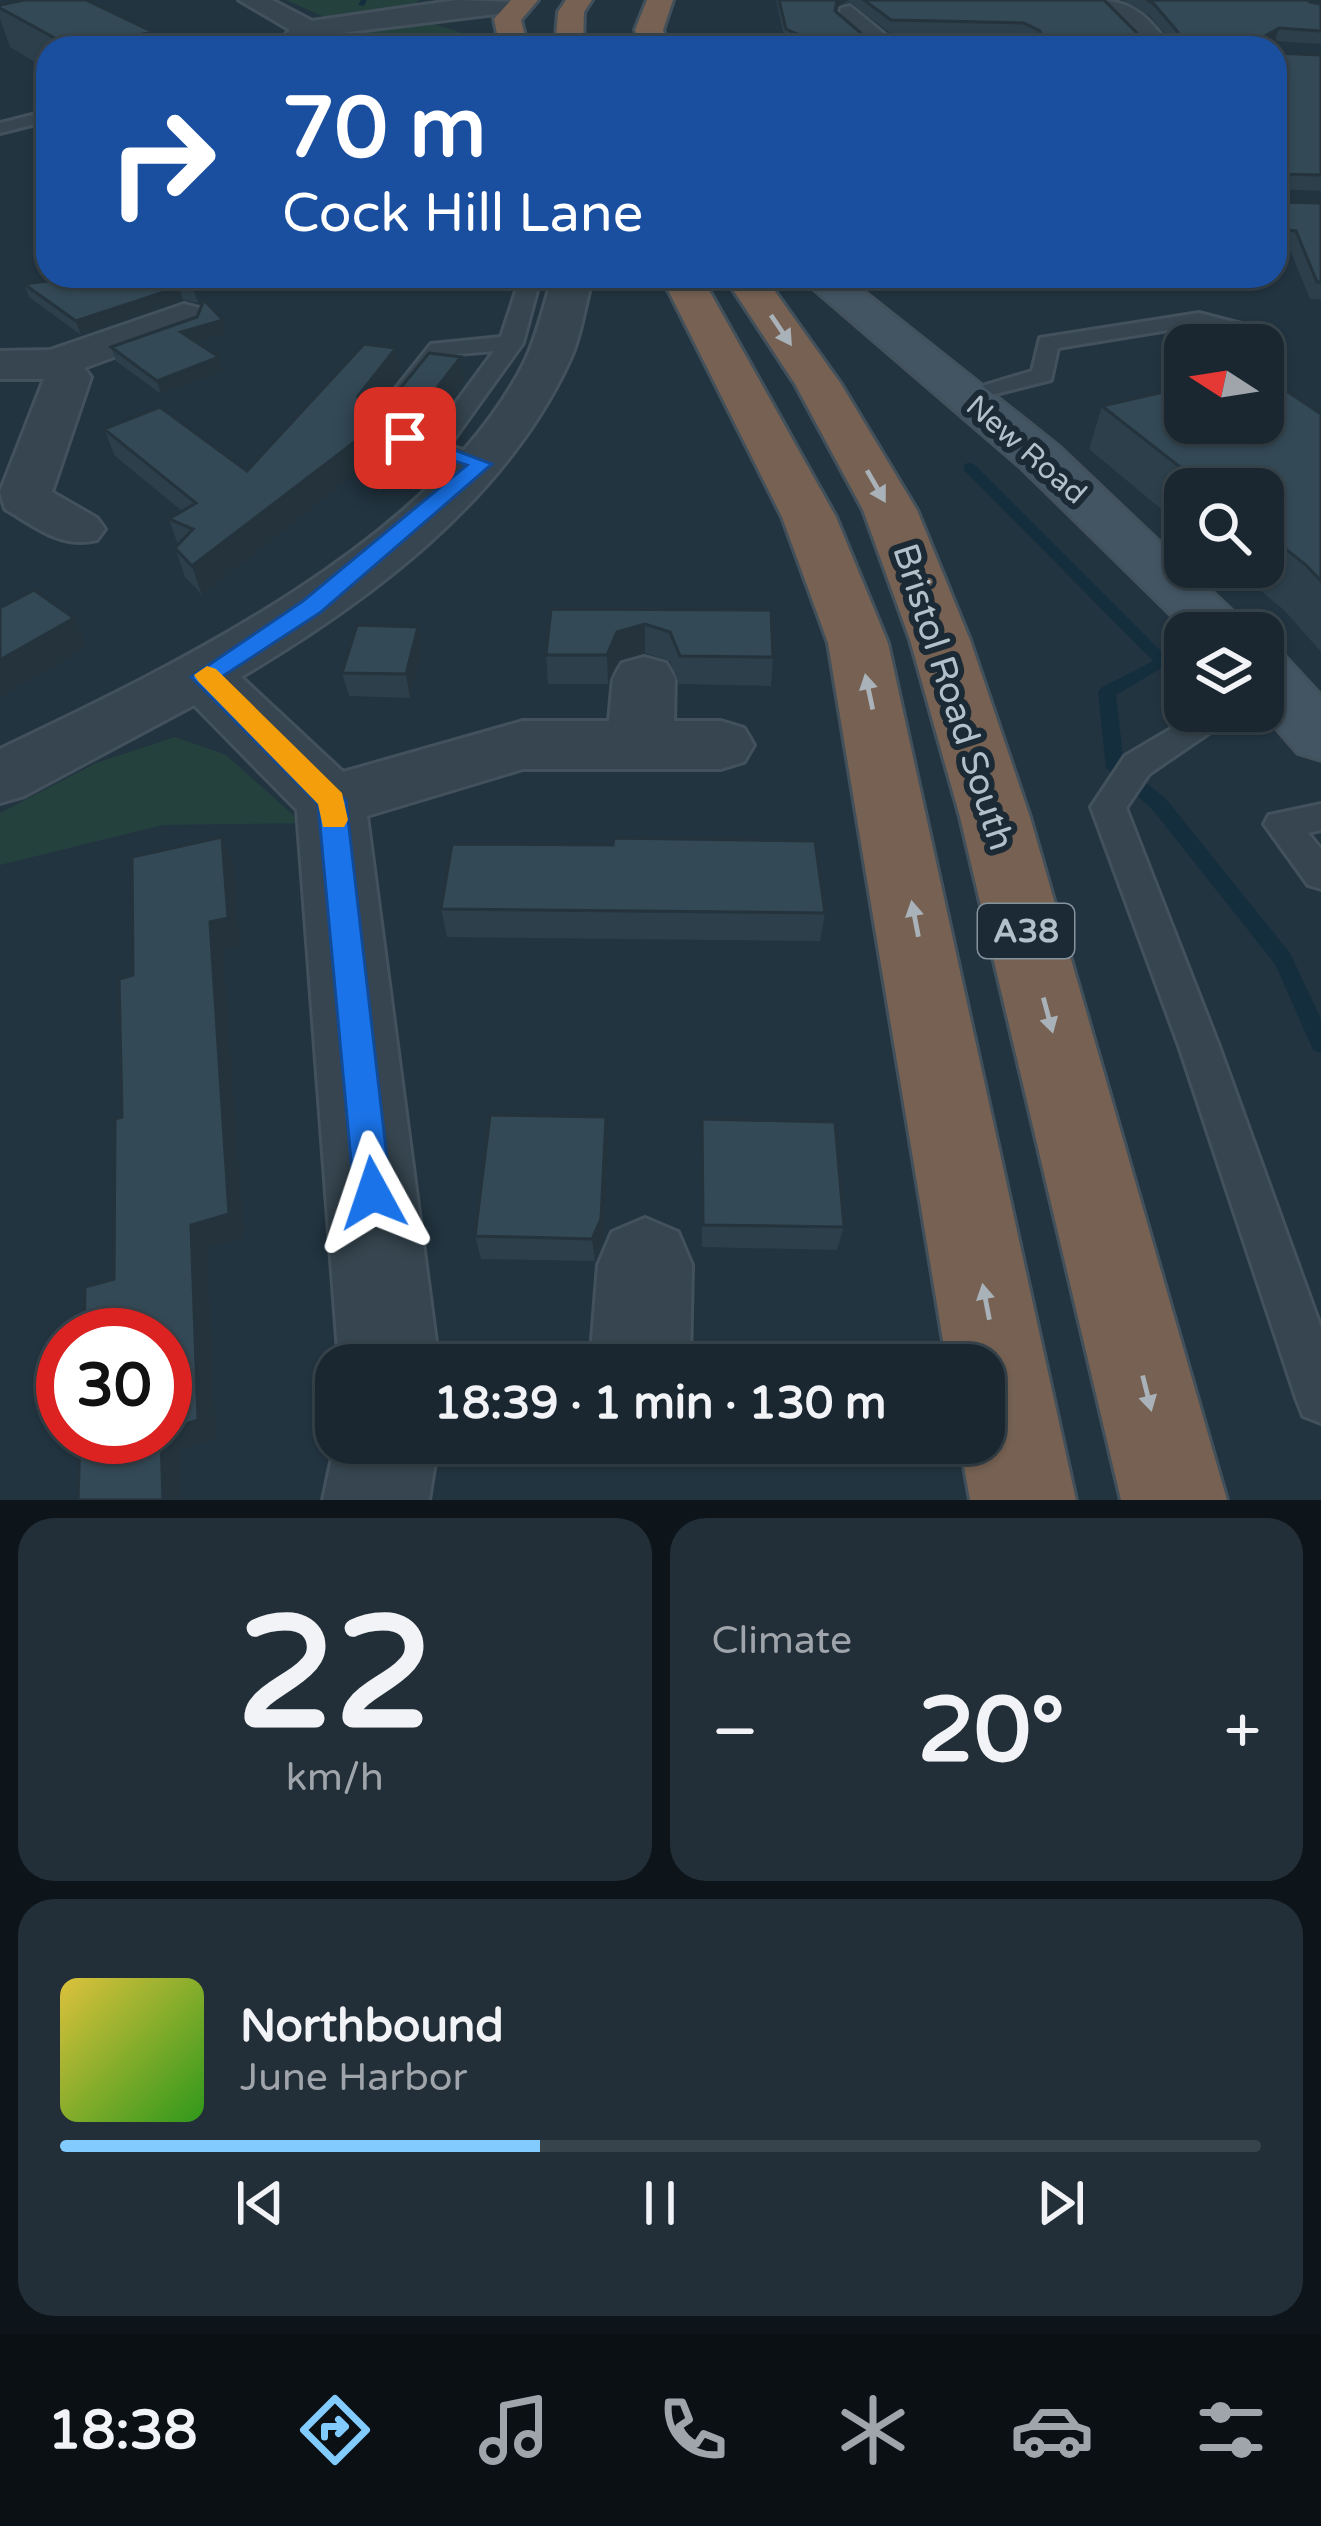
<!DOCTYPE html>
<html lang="en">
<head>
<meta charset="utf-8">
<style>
  :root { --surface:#1a2730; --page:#232f38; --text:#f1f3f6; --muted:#9fa5ab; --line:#38444c; --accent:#82cbff }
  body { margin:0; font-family:"Varela Round",sans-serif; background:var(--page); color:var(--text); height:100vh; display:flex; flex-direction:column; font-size:45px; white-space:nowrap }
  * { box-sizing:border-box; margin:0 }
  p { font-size:39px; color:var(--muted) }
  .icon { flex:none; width:66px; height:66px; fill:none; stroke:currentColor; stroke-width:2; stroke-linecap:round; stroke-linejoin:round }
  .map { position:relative; height:1500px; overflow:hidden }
  .panel { display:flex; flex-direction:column; gap:18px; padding:18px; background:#0e151a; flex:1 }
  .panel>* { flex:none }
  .hud { position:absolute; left:36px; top:36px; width:1251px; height:252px; border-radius:36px; box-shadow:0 3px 9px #0004,0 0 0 3px var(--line); background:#1a4fa0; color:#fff; overflow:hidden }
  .needle { width:78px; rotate:282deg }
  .controls { position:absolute; left:1164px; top:324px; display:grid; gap:24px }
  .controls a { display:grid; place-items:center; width:120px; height:120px; border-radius:24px; background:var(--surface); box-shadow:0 3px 9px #0004,0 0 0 3px var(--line); font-size:60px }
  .speed { position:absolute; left:36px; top:1308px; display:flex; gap:24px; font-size:60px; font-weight:700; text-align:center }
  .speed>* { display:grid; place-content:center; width:156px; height:156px; border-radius:50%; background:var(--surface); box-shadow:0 3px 9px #0004,0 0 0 3px var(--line); line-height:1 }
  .speed .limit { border:18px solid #d22; background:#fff; color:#111 }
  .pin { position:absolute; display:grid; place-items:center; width:102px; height:102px; color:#fff; margin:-51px; border-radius:24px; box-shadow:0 6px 18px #0006 }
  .me { position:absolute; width:132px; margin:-66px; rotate:355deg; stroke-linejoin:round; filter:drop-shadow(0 0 9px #0008) }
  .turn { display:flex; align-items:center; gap:42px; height:252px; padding:0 48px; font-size:54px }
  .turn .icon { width:156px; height:156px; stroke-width:2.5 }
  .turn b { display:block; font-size:84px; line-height:102px }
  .big { font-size:90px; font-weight:700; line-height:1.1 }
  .panel .tile { flex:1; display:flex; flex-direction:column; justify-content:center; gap:18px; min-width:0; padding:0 42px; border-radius:36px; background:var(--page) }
  .panel .dial { align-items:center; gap:0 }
  .dial b { font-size:156px; line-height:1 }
  .song { display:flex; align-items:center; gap:36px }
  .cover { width:144px; height:144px; border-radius:18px; background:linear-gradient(135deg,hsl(50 70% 55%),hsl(110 70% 35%)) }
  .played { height:12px; border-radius:6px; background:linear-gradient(90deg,var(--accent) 40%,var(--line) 40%) }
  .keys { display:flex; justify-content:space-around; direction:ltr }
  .heat { display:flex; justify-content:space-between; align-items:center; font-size:66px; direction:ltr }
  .panel .tiles { flex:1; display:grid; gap:18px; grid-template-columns:1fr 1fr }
  .tile:last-child { grid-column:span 2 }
  .trip { position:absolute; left:315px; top:1344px; width:690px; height:120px; border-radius:36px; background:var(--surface); box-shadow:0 3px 9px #0004,0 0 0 3px var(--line); font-weight:700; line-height:120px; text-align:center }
  .menu { display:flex; height:192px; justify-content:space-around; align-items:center; background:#0a1013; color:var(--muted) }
  .menu .icon { width:84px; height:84px }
  .menu .on { color:var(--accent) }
  .menu b { font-size:54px; color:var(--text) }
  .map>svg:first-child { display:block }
  .green { fill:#24413e }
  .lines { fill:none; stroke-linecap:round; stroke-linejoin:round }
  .stream { fill:#142e3e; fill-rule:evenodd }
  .lane-casing { stroke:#42515b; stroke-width:6 }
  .street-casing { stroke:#42515b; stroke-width:6 }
  .secondary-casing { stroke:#42515b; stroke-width:6 }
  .highway-casing { stroke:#41505a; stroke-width:6 }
  .lane { fill:#36454f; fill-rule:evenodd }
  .street { fill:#36454f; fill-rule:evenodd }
  .secondary { fill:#435563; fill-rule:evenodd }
  .highway { fill:#766152; fill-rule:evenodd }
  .wall { fill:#2c3f4a; fill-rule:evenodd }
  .shaded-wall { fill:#24333c }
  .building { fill:#334956; stroke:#24333c; stroke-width:3 }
  .oneway { fill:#a9b2b8 }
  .route { fill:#1a73e8; stroke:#114b97; stroke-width:3 }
  .slow { fill:#f59e0b }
  .labels { text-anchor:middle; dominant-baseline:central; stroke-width:12; stroke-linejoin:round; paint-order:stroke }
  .far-street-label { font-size:30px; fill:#b2c0ca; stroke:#1b2a34 }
  .shield { fill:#1b2a34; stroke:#85939d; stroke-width:3 }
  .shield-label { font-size:33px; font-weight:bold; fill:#b2c0ca }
  .street-label { font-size:36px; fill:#b2c0ca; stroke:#1b2a34 }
</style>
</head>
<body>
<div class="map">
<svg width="1321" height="1500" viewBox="0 0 1321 1500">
  <rect width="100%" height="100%" fill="#223440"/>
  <path class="green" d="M286,0H420L399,13L469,35L477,48H297L326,18Z
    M175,737L226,755L302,823L163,825L0,865V813L96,763Z"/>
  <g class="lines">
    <path class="stream" d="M361,0H367L364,6L358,5Z
      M969,463L974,464L1172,662L1116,695L1124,765L1166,799L1290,953L1321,1019V1053L1313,1050L1275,964L1152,809L1106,768L1098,692L1101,688L1153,661L964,470V464Z"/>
    <g class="lane-casing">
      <path id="lane" d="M48,111V121L0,133V123Z
        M521,276H541L523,343L449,446L491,458V468H473L368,433V423L431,344L501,337ZM494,351L429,439L392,425L446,355Z
        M1199,313L1273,332L1279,350L1263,363V345L1199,325L1058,348L1051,380L964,402L952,395L1032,371L1040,338Z
        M1201,711H1241L1149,774L1126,808L1219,1046L1321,1328V1423L1303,1416L1296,1398L1179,1046L1091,807L1125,756Z
        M1321,804V830L1308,833L1321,849V889L1308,885L1264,824L1269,815Z"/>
    </g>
    <g class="street-casing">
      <path id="street" d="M239,0H272L312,21L457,0L534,3L521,11L316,36L303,48H272L290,30Z
        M1094,0C1134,0 1148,17 1171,48H1142Z
        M850,6L888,37L1021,40L1035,48H868L838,24L841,8Z
        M553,276H593C585,304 581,338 568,364C503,502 369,601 241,677L343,772L523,721H609L613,678L622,663L644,657L666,663L675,678L674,721H721L744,728L754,745L744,762L721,769H523L367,816L439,1365H339L297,810L194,705L24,796L0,803V749C174,666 434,542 524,363C537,337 544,304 553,276Z
        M184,304L199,308L205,317L199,326L84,368L91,377L52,492L97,518L105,529L97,540C61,549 36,527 5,509L0,492L44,379H0V351L50,350Z
        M645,1218L678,1232L692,1265L690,1365H590L598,1265L612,1232Z
        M336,1439L438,1443L429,1500H323Z"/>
    </g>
    <g class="secondary-casing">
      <path id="secondary" d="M799,276H844L1058,446L1255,633H1190L1022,468Z
        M1263,651L1285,657L1321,696V760L1298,753L1262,711Z"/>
    </g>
    <g class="highway-casing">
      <path id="highway" d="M511,0H538L521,20L528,48H500L494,19Z
        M566,0H592L584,12L583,48H555L558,12Z
        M647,0H673L663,30L670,48H642L635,30Z
        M661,276H701L836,517L888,643L1076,1500H970L960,1443H984V1365H947L828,643L782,517Z
        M724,276H764L841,384L917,510L970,640L1030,817L1227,1500H1121L960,817L910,640L863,510L795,384Z"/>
    </g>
    <use href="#lane" class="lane"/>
    <use href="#street" class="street"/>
    <use href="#secondary" class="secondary"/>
    <use href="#highway" class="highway"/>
  </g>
  <path class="wall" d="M776,0H1104L1142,38L1155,48H794L795,46L785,41ZM849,2L890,33L1021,35L1026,38L869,40L836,12L837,7Z
    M1123,0H1310V2L1321,4V44L1275,41L1276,53L1321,55V191L1277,189V202L1321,203V299H1310L1289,247L1275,246V48H1163L1166,40L1169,39L1150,16Z
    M0,5L157,48H48V70L10,47L0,19Z
    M181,276L194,290L198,303L183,300L81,335L29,297L24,284Z
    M227,333L196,342L219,357L222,371L161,394L116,361L111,347Z
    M396,348L401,375L371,413L386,418L391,446L202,595L185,577L175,548L178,545L169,519L182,511L115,456L104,429L247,471Z
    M461,357L464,383L432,426L413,428L399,423L394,396Z
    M1102,406L1321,414V652L1284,610L1232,567H1263V489H1185V529L1089,449Z
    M551,609L771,610L773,657L771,686L679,684L670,661L645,653L618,661L608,684H548L546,655Z
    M418,627L422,650L410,698L349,696L342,673Z
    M441,909L825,913L820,941L447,937Z
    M606,1117L608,1142L603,1242L595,1261L481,1259L475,1236Z
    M702,1119L844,1227L837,1250L702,1247Z"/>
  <path class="shaded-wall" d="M837,0H849L837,7L834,23Z
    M1279,28L1275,40L1265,36Z
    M153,32L157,48H80Z
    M179,287L183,300L81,335L76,321Z
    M223,320L227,333L185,345L181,332Z
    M396,348L401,375L364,423L386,418L391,446L202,595L192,566L358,396Z
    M219,357L222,371L161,394L157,381Z
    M461,357L464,383L432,426L428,399Z
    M74,618L87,647L0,698V660Z
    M645,624V653L618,661L608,684L607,655L617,632Z
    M418,627L422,650L410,698L406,674Z
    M222,837L234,865L240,946L223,950L244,1237L207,1248L216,1438L180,1450L182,1500H163L161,1437H165L191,1225L210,922Z
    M606,1117L608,1142L603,1242L595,1261L592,1239Z"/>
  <path class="building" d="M24,0H86L153,32L73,48L0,8V5Z
    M779,0H837L835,11L869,40L1041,38L1040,31L1024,23L891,20L864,0H1104L1142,38L1155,40V48H798L794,46L815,42L786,29Z
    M1147,0H1310V2L1321,4V31L1279,28L1265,36L1275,40L1276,53L1321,55V175L1277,174V202L1321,203V282H1317L1296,231L1275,229V48H1168L1166,40L1178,38V32L1153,3Z
    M87,276H181L194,290L179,287L76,321L24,284Z
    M204,300L223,320L181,332L219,357L157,381L111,347L197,317Z
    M364,344L396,348L358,396L359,409L386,418L192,566L175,548L193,529L169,519L196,503L104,429L160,407L247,471Z
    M429,353L461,357L428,399L409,401L394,396Z
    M1263,375L1321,414V581L1306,565L1263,531V489H1208L1102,406L1185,387V423H1263Z
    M34,590L74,618L0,660V608Z
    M551,609L771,610L773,657L680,656L670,632L645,624L617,632L607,655H546Z
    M357,625L418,627L406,674L342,673Z
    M222,837L228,918L210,922L229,1214L191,1225L198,1420L165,1431V1335H84L85,1287L114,1279L115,1119L122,1117L119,979L133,975L132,857Z
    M614,838L815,841L825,913L441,909L452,844L613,845Z
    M490,1115L606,1117L601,1219L592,1239L475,1236Z
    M702,1119L835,1122L844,1227L703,1225Z
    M80,1437H161L163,1500H78Z"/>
  <defs><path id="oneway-solid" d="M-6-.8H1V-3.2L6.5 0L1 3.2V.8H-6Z" transform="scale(3)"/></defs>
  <g class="oneway">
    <use href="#oneway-solid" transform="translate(781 330) rotate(56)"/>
    <use href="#oneway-solid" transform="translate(876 486) rotate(60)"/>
    <use href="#oneway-solid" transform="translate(869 692) rotate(-102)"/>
    <use href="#oneway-solid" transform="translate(915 919) rotate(-101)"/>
    <use href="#oneway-solid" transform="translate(1048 1015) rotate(75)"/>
    <use href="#oneway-solid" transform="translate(986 1302) rotate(-101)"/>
    <use href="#oneway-solid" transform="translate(1147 1393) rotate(76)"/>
  </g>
  <path class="route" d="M398,434H412L492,464L321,612L220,678L346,801L391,1193L386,1206L373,1212L359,1206L354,1193L318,804L191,677L303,601L467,465L398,443Z"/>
  <path class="slow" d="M207,666L216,669L342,793L348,820L344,827H323L318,804L198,681L194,675Z"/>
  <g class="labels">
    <g class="far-street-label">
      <text transform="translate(1026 450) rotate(41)">New Road</text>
    </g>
    <rect class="shield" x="978" y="904" width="96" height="54" rx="9"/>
    <g class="shield-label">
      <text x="1026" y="931">A38</text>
    </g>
    <g class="street-label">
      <text transform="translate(953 697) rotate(72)">Bristol Road South</text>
    </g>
  </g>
</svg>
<div class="controls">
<a><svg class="needle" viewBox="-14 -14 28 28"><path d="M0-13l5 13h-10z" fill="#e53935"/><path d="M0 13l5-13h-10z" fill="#9fa5ab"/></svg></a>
<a><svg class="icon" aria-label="search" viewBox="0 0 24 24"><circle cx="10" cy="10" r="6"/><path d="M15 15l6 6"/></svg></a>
<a><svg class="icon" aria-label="layers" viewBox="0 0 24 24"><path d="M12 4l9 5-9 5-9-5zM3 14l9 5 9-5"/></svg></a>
</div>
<div class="speed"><div class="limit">30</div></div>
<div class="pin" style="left:405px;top:438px;background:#d93025"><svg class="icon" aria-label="arrive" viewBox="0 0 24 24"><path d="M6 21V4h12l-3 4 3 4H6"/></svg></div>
<svg class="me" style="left:373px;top:1193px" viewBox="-20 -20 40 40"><path d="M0-17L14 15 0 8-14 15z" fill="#1a73e8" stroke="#fff" stroke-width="4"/></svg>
<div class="trip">18:39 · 1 min · 130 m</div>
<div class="hud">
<div class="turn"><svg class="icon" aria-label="right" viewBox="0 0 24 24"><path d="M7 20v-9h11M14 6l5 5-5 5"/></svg><div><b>70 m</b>Cock Hill Lane</div></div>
</div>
</div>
<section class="panel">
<div class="tiles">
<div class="tile dial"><b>22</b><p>km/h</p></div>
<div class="tile"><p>Climate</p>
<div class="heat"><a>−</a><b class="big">20°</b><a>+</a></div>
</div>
<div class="tile">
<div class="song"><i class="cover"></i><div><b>Northbound</b><p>June Harbor</p></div></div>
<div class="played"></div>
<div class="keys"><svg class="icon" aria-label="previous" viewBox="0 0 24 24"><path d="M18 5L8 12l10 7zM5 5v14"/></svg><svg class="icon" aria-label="pause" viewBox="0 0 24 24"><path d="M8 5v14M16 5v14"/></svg><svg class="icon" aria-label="next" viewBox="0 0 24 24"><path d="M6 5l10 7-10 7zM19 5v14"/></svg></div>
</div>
</div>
</section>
<nav class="menu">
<b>18:38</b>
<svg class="icon on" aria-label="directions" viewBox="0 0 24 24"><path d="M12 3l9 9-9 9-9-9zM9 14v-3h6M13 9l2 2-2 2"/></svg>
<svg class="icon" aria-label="music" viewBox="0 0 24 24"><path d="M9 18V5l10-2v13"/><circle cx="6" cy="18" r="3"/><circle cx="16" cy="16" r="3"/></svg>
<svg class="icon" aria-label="phone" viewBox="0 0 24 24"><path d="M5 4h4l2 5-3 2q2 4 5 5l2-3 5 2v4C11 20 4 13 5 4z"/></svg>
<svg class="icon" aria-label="climate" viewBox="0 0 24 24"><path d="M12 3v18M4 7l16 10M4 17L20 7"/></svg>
<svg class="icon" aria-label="car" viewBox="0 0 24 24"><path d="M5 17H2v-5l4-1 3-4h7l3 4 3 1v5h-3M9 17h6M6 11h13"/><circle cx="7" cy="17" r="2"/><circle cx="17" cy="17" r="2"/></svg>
<svg class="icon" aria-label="filters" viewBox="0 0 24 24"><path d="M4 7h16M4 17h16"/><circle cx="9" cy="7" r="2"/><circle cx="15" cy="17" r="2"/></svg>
</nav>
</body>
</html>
